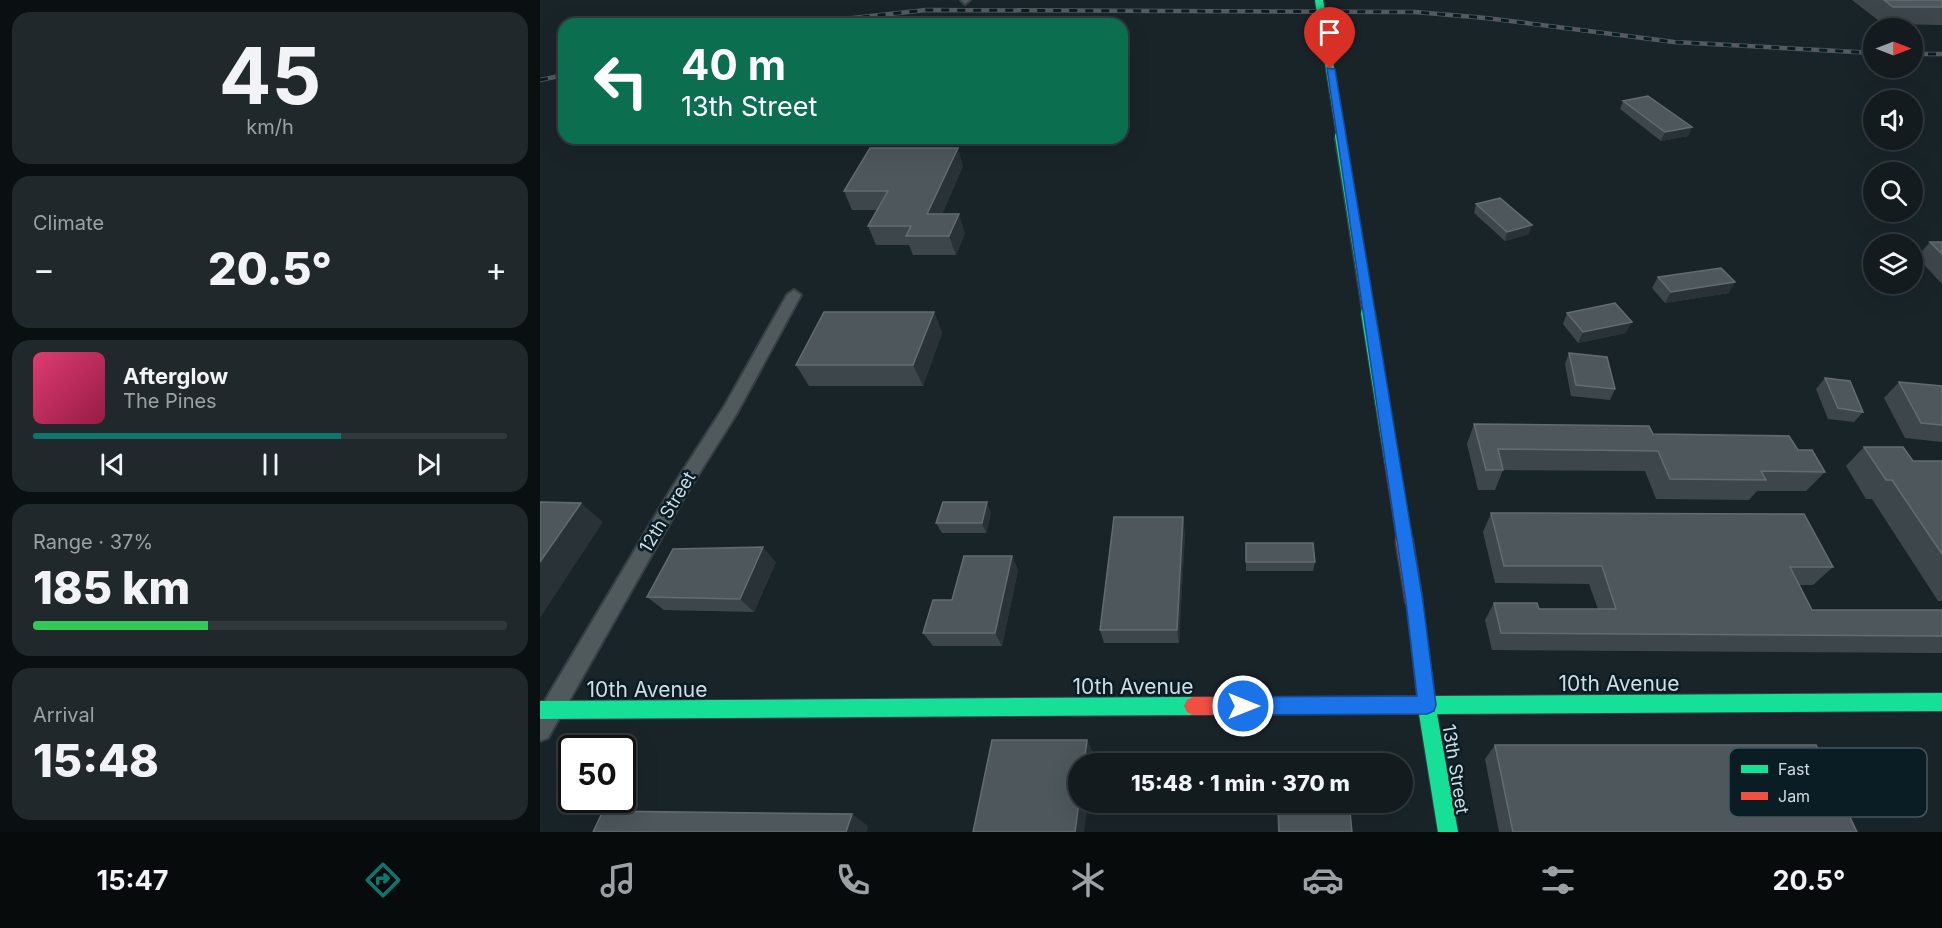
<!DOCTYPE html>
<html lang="en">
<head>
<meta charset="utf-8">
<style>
  :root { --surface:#131b1f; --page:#20282c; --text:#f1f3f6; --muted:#9da1a4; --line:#32393d; --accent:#0f766e }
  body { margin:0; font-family:Inter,sans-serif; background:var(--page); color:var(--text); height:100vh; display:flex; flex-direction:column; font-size:22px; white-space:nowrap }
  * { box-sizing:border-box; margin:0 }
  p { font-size:20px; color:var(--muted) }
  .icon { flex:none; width:33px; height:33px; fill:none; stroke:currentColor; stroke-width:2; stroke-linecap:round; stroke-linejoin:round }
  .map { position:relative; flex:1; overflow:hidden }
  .drawer { display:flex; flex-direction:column; gap:12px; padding:12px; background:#0a0f11; width:540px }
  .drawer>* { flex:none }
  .top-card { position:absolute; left:18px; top:18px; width:570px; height:126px; border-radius:18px; box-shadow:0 6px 24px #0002,0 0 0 2px var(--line); background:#0b6e4f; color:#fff; overflow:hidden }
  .needle { width:39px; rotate:90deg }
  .fabs { position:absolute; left:1323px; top:18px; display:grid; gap:12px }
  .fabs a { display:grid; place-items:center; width:60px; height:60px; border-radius:50%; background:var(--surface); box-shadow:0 6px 24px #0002,0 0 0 2px var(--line); font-size:30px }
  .speed { position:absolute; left:18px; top:735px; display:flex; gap:12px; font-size:30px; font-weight:700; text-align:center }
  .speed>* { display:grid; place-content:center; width:78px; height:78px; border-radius:50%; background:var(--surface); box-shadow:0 6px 24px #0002,0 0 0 2px var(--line); line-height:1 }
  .speed .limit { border:3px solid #111; border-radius:9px; background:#fff; color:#111 }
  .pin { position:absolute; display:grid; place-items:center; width:51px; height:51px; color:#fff; margin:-62px -26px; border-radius:50% 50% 50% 0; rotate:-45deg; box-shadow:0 0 6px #0007 }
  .pin .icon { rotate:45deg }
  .me { position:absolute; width:66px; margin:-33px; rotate:90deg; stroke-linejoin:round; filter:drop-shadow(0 0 4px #0008) }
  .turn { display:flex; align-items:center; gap:21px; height:126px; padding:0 24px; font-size:27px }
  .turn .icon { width:78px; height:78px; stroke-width:2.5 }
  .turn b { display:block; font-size:42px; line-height:51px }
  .big { font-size:45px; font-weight:800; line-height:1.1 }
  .drawer .card { flex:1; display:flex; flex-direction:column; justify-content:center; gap:9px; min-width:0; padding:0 21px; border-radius:18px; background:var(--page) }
  .drawer .dial { align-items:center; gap:0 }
  .dial b { font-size:78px; line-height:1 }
  .song { display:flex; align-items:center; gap:18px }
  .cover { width:72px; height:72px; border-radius:9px; background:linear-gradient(135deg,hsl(340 70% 55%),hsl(340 70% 35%)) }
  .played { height:6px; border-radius:3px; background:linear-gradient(90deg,var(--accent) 65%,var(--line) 65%) }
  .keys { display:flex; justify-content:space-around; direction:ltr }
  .heat { display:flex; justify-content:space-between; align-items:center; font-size:33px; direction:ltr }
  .charge { height:9px; border-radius:4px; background:linear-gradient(90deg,#34c759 37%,var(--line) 0) }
  .trip { position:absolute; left:528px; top:753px; width:345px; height:60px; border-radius:30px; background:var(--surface); box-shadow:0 6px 24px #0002,0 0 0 2px var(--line); font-weight:800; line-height:60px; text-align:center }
  .tab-bar { display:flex; height:96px; justify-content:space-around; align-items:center; background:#080b0c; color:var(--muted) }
  .tab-bar .icon { width:42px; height:42px }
  .tab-bar .current { color:var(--accent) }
  .tab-bar b { font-size:27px; color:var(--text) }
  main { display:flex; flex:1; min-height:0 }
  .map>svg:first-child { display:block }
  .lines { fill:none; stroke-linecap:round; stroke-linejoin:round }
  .street-casing { stroke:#363f43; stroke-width:4 }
  .fast-casing { stroke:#363f43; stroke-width:2 }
  .jam-casing { stroke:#363f43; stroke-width:2 }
  .street { fill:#50595c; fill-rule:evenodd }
  .fast { fill:#16e098; fill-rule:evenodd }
  .jam { fill:#f24e42; fill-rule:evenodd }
  .rail-casing { stroke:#535b5f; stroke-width:4.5 }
  .rail { stroke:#0a1d25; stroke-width:3; stroke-dasharray:8; stroke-linecap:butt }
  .fast-bridge-far2-casing { stroke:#363f43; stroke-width:10; stroke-linecap:butt }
  .fast-bridge-far1-casing { stroke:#363f43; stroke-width:13; stroke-linecap:butt }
  .fast-bridge-casing { stroke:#363f43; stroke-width:16; stroke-linecap:butt }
  .jam-bridge-far1-casing { stroke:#363f43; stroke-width:16; stroke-linecap:butt }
  .jam-bridge-casing { stroke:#363f43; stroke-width:20; stroke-linecap:butt }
  .fast-bridge-far2 { stroke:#16e098; stroke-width:8 }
  .fast-bridge-far1 { stroke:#16e098; stroke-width:10 }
  .fast-bridge { stroke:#16e098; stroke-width:14 }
  .jam-bridge-far1 { stroke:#f24e42; stroke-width:14 }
  .jam-bridge { stroke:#f24e42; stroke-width:17 }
  .wall { fill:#3d474b }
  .shaded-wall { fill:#283237 }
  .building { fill:#4d575c; stroke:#626c71; stroke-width:1.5 }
  .route { fill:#1a73e8; stroke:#114b97; stroke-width:1.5 }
  .labels { text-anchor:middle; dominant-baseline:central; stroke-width:5; stroke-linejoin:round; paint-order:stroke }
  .street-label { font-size:18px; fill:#d1dde2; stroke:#0a1d25 }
  .near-street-label { font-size:21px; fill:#d1dde2; stroke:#0a1d25 }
  .key { fill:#0a1d25; stroke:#46575e; stroke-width:1.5 }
  .key-label { font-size:16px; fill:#d1dde2 }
</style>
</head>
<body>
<main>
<section class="drawer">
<div class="card dial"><b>45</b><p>km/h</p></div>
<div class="card"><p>Climate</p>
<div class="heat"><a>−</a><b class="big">20.5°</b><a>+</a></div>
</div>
<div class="card">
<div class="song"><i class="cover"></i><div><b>Afterglow</b><p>The Pines</p></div></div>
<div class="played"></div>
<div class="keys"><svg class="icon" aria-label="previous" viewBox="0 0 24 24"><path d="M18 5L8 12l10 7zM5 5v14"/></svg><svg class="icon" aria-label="pause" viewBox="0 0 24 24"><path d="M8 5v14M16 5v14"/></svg><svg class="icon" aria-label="next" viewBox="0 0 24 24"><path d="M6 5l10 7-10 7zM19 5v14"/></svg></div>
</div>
<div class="card"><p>Range · 37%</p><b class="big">185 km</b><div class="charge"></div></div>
<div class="card"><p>Arrival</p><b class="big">15:48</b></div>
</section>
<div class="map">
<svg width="1402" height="832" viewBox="0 0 1402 832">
  <rect width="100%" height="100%" fill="#192429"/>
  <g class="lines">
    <g class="street-casing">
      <path id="street" d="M421,0H430L425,4Z
        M254,290L261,295L197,413L145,496L8,738L0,741V709L133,486L185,405L247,295Z"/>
    </g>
    <g class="fast-casing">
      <path id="fast" d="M874,595L880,597L882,602L895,696L1402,693V711L897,714L918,832H898L879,714L874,711L871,705L874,699L877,697L866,602L868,597Z
        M653,697L659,700L662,706L659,712L653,715L0,719V701Z"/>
    </g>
    <g class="jam-casing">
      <path id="jam" d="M880,696L886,699L889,705L886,711L880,714L653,715L647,712L644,706L647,700L653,697Z"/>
    </g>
    <use href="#street" class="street"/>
    <use href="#fast" class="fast"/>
    <use href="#jam" class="jam"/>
    <g class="rail-casing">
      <path id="rail" d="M242,24L266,20
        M258,24L386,10L875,12L946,18L1134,42L1334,53
        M1372,54H1402
        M0,80L24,75"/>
    </g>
    <use href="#rail" class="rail"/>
    <g class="fast-bridge-far2-casing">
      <path id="fast-bridge-far2" d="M779,0L801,138"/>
    </g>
    <g class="fast-bridge-far1-casing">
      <path id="fast-bridge-far1" d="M800,136L828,314"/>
    </g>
    <g class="fast-bridge-casing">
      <path id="fast-bridge" d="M828,312L852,464"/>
    </g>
    <g class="jam-bridge-far1-casing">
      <path id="jam-bridge-far1" d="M852,464L864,541"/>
    </g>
    <g class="jam-bridge-casing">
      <path id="jam-bridge" d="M864,539L874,602"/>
    </g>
    <use href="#fast-bridge-far2" class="fast-bridge-far2"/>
    <use href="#fast-bridge-far1" class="fast-bridge-far1"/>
    <use href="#fast-bridge" class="fast-bridge"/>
    <use href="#jam-bridge-far1" class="jam-bridge-far1"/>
    <use href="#jam-bridge" class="jam-bridge"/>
  </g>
  <path class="wall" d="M1312,0H1402V25L1343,24Z
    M1083,101L1152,127L1148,136L1121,141L1080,109Z
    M423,166L402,214L425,233L416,255H373L369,245H336L328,226L337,210H312L304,191Z
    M936,204L989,234L965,241L934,213Z
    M1390,242H1402V284L1377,257Z
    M1118,277L1189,293L1125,303L1112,288Z
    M394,312L402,333L383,386H269L256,365Z
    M1027,313L1086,333L1038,343L1023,324Z
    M1029,353L1075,389L1070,400L1031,396L1025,364Z
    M1285,378L1323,412L1314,422L1288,419L1276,389Z
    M1359,382L1402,386V442L1365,438L1344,398Z
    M934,424L1113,434L1258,450L1285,472L1266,491H1217L1209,500L1116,499L1105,471L963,470L955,490H938L927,444Z
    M1324,447L1373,461H1402V601H1398L1332,499H1326L1306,466Z
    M451,513L446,533H402L396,523Z
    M951,513L1293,567L1273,585H1259L1272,610H1402V653L952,650L945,620L954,603L999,609H1058L1049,584L955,583L943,532Z
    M645,532L639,643H564L560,630Z
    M706,543L775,562L773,571H706Z
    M472,556L478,570L462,646H393L383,633L412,600Z
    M236,562L214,612L124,610L107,597Z
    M955,745L1317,832H959L945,759Z
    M737,802H809L812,832H738Z"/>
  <path class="shaded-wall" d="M1152,127L1148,136L1121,141L1125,132Z
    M418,148L423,166L394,233L387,214Z
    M419,214L425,233L416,255L409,236Z
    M992,225L989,234L965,241L967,232Z
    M1195,282L1189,293L1125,303L1131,292Z
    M394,312L402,333L383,386L373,365Z
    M1092,322L1086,333L1038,343L1043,332Z
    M447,502L451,513L446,533L442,523Z
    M41,503L63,522L0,618V562Z
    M643,517L645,532L639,643L637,630Z
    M223,547L236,562L214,612L200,599Z
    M472,556L478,570L462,646L455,633Z
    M547,740L554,754L553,764H544Z
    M539,802H548L544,832H535Z
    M312,814L328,826L327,832H306Z"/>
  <path class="building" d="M1344,0H1402V7H1353Z
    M1108,96L1152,127L1125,132L1083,101Z
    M330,148H418L387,214H419L409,236H366L371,226H328L348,191H304Z
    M960,198L992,225L967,232L936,204Z
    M1390,242H1402V254Z
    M1181,268L1195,282L1131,292L1118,277Z
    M1075,303L1092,322L1043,332L1027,313Z
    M284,312H394L373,365H256Z
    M1029,353L1067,357L1075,389L1036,385Z
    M1285,378L1310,381L1323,412L1298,408Z
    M1359,382L1402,386V425L1381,423Z
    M934,424L1109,426L1113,434L1249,436L1258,450H1272L1285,472L1221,471L1226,480L1130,479L1118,451L958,449L963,470H946Z
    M1324,447H1363L1373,461H1402V554L1352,480H1346Z
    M0,502L41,503L0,562Z
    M403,502H447L442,523H396Z
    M951,513L1264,514L1293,567H1250L1272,610H1402V636L961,633L954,603H997L999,609H1076L1062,566H964Z
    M574,517H643L637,630H560Z
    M706,543H773L775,562H706Z
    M223,547L200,599L107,597L133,549Z
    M424,556H472L455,633H383L393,600H412Z
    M452,740H547L544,764H538V802H539L535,832H433Z
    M955,745H1276L1317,832H973Z
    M738,802H809L812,832H739Z
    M63,811L312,814L306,832H53Z"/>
  <path class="route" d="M787,68L795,69L883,602L896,705L894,711L887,714L703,715L696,712L694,706L696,700L703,697L877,696L866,602Z"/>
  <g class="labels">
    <g class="street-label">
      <text transform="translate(127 512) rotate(-59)">12th Street</text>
      <text transform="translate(916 769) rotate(81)">13th Street</text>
    </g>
    <g class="near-street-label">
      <text x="1079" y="683">10th Avenue</text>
      <text x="593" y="686">10th Avenue</text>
      <text x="107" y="689">10th Avenue</text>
    </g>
  </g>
  <rect x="1189" y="748" width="198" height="69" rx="9" class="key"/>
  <rect x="1201" y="765" width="27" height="8" fill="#16e098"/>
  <rect x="1201" y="792" width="27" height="8" fill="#f24e42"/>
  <g class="key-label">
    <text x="1238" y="775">Fast</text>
    <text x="1238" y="802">Jam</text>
  </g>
</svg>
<div class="fabs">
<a><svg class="needle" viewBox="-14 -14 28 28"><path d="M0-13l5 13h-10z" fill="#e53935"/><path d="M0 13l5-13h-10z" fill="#9da1a4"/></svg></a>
<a><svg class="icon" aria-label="sound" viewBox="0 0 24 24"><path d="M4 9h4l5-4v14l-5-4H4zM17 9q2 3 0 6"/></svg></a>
<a><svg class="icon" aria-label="search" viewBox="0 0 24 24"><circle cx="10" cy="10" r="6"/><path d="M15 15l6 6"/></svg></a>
<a><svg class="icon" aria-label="layers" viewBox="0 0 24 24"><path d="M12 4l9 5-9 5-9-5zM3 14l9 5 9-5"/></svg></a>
</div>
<div class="speed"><div class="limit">50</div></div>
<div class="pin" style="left:790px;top:69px;background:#d93025"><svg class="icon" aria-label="arrive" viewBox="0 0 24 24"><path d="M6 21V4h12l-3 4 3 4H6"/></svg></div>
<svg class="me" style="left:703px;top:706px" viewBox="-20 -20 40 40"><circle r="17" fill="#1a73e8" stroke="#fff" stroke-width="3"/><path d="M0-11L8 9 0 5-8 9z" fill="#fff"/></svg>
<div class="trip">15:48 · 1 min · 370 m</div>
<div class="top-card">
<div class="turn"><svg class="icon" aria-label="left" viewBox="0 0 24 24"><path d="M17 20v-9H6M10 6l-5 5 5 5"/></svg><div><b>40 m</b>13th Street</div></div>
</div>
</div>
</main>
<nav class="tab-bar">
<b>15:47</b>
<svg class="icon current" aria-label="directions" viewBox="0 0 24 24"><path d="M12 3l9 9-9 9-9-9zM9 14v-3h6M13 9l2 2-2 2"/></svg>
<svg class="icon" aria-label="music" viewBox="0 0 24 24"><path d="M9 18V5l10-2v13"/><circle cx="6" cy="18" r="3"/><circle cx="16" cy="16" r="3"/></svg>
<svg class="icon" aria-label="phone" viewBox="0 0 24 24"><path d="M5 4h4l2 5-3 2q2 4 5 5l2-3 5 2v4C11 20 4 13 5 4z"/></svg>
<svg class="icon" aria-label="climate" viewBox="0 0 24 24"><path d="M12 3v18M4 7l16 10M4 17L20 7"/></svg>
<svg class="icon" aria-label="car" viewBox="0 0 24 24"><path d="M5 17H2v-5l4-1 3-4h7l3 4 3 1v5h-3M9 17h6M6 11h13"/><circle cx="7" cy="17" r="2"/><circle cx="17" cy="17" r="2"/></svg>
<svg class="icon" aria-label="filters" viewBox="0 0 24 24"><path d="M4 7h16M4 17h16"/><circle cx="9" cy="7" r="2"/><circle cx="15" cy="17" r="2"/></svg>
<b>20.5°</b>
</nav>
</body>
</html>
